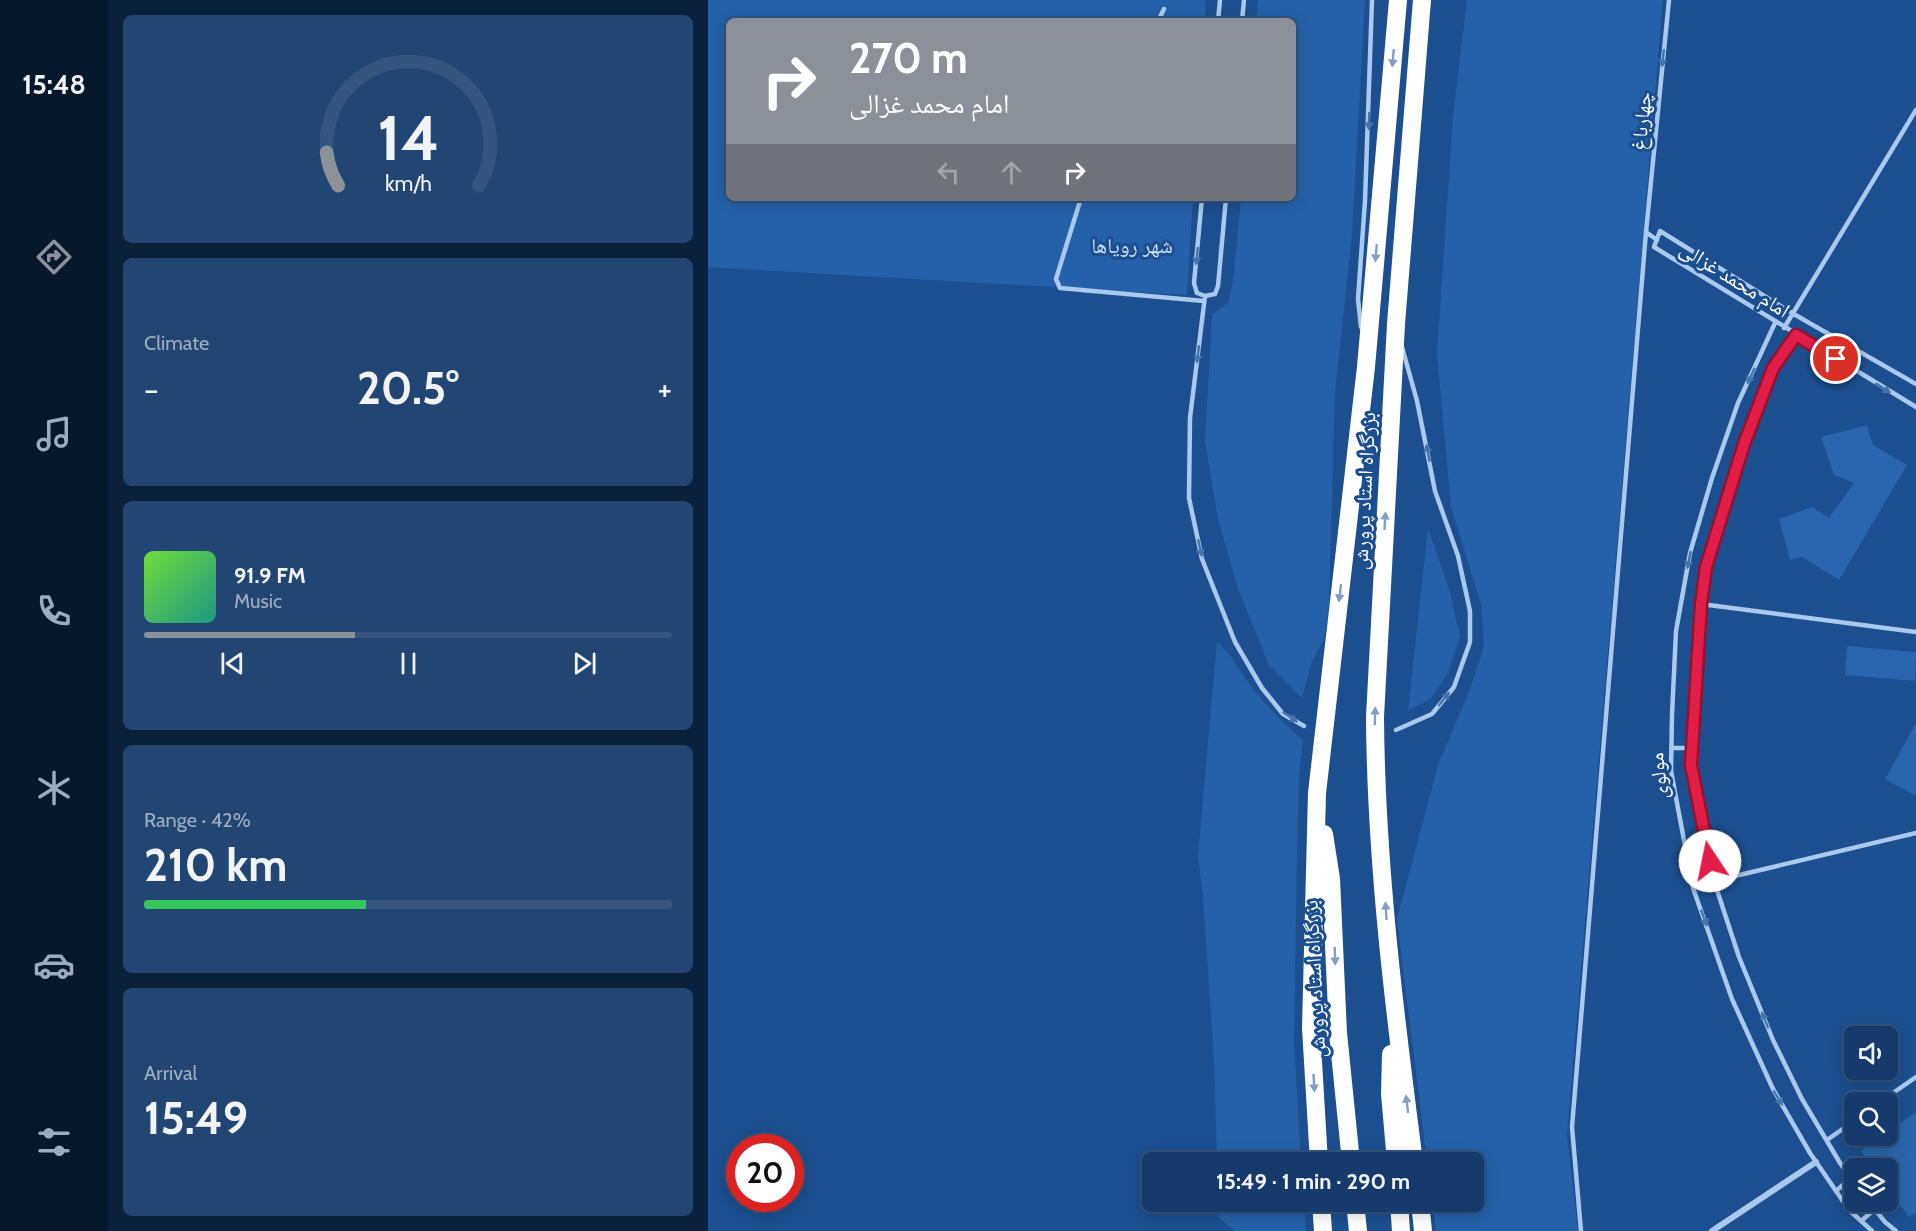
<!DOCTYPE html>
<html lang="en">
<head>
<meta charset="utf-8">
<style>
  :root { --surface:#143b6b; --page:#214673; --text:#f1f3f6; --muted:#9dadc1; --line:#33557e; --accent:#8c9099 }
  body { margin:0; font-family:Cabin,"Noto Naskh Arabic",sans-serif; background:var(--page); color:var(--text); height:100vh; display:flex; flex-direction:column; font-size:22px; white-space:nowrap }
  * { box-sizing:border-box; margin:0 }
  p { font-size:20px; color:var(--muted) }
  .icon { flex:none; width:33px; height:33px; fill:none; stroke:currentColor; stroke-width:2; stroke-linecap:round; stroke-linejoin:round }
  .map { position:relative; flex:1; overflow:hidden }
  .drawer { display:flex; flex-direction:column; gap:15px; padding:15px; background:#0b203b; width:600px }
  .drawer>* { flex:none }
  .top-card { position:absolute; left:18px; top:18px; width:570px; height:183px; border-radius:9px; box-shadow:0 3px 15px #0003,0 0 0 2px var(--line); background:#8c9099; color:#fff; overflow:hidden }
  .fabs { position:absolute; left:1136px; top:1026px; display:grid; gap:12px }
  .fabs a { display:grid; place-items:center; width:54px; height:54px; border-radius:9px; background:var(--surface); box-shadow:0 3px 15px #0003,0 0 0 2px var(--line); font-size:30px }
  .speed { position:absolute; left:18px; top:1134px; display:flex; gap:12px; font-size:30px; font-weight:700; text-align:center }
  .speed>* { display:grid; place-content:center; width:78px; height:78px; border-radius:50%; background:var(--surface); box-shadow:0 3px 15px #0003,0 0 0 2px var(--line); line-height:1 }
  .speed .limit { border:9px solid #d22; background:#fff; color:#111 }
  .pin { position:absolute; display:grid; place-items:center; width:51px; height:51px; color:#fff; margin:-26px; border:3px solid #fff; border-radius:50%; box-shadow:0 2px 6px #0007 }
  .me { position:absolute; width:66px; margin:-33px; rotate:349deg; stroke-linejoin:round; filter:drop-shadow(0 0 4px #0008) }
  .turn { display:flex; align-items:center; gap:21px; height:126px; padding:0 24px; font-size:27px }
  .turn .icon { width:78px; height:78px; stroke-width:2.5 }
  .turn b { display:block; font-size:42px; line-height:51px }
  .lanes { display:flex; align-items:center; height:57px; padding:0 24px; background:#0003; justify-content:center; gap:30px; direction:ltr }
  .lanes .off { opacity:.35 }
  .big { font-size:45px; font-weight:700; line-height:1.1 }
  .drawer .widget { flex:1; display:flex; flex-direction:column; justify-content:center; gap:9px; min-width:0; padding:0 21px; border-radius:9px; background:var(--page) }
  .drawer .dial { align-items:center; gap:0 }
  .dial svg { height:156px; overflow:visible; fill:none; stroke:var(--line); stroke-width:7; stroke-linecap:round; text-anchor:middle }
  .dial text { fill:var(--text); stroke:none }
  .song { display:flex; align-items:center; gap:18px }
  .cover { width:72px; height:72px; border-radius:9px; background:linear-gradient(135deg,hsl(100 70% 55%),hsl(170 70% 35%)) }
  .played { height:6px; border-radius:3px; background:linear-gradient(90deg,var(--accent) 40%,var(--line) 40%) }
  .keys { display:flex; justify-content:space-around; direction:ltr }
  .heat { display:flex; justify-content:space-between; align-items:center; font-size:33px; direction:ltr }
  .charge { height:9px; border-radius:4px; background:linear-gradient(90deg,#34c759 42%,var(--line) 0) }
  .trip { position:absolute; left:434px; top:1152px; width:342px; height:60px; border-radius:9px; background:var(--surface); box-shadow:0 3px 15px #0003,0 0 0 2px var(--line); font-weight:700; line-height:60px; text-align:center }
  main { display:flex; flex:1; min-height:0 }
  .tab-bar { display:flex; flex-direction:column; width:108px; justify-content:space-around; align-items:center; background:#08182b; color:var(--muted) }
  .tab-bar .icon { width:42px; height:42px }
  .tab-bar .on { color:var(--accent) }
  .tab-bar b { font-size:27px; color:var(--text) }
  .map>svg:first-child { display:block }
  .green { fill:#2461a8 }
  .building { fill:#2a66ad }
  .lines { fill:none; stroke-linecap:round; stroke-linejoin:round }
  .lane { stroke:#a9c9ee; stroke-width:4.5 }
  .street { stroke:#a9c9ee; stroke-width:6 }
  .highway { stroke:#fff; stroke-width:18 }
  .oneway { fill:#829ec1 }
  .oneway2 { fill:#4674ac }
  .route-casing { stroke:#92132f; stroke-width:15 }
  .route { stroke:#e11d48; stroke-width:10 }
  .labels { text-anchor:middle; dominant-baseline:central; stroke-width:6; stroke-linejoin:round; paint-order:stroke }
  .street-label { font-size:21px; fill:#fff; stroke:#1b4f8f }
  .park-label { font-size:21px; fill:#cfe3fa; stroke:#1b4f8f }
</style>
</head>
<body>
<main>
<nav class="tab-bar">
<b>15:48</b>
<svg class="icon on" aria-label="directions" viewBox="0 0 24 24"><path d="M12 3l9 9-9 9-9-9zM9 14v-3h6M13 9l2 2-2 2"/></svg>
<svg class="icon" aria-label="music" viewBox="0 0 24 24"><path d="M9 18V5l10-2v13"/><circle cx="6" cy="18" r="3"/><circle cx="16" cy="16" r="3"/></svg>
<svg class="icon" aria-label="phone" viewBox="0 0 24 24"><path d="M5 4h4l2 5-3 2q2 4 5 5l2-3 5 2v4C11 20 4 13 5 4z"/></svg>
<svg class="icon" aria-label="climate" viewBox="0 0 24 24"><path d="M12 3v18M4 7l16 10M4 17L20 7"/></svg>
<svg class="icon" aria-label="car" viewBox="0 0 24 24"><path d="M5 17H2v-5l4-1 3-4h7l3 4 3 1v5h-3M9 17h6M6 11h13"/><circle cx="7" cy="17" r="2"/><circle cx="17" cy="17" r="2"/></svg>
<svg class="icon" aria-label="filters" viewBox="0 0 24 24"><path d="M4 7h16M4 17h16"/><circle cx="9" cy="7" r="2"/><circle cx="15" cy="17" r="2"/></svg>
</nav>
<section class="drawer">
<div class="widget dial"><svg viewBox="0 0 100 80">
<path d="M14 69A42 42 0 1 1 86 69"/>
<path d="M14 69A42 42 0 0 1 8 52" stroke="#8c9099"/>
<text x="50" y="56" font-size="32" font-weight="700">14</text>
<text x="50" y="72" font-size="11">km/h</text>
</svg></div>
<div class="widget"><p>Climate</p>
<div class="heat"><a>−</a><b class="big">20.5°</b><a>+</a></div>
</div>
<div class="widget">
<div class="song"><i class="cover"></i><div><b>91.9 FM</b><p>Music</p></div></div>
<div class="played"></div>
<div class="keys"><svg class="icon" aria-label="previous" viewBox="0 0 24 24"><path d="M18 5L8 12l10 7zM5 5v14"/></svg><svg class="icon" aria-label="pause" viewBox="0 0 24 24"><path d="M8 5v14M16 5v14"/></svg><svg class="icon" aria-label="next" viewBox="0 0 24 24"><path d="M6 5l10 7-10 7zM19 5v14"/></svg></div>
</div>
<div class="widget"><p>Range · 42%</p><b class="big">210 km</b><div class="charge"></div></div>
<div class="widget"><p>Arrival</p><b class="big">15:49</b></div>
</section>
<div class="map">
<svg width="1208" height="1231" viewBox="0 0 1208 1231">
  <rect width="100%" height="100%" fill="#1b4f8f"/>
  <path class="green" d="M0,0H498L497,21H21V198H485L479,295L0,267Z
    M550,0H657L644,235L627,392L621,605L616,640L604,661L594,698L561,665L530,589L510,519L497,441L504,315L520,303L525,282L533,198H585V21H548Z
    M759,0H955L859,1135L870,1231H728L724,1202H765V1162H719L689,919L730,765L762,689L776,646L773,604L743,507L729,354L745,116Z
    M720,528L742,592L752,637L740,673L722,699L700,711Z
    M509,642C526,656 532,674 546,690C561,709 577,725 595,740L591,777L589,849L586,1042L593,1162H509L506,1060L495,897L490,855Z
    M510,1202H596L598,1231H527L510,1217Z"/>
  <path class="building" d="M1159,425L1165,445L1199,465L1131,580L1094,557L1082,560L1071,519L1104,507L1121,518L1146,483L1126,475L1113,437Z
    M1139,646L1208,652L1207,681L1137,675Z
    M1208,723V796L1177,779Z
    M1208,1112V1212L1201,1217L1179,1188V1168H1165L1153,1151L1175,1136H1179V1132Z"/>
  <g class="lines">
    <path class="lane" d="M450,21L456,9
      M510,21L512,0
      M534,21L536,0
      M373,198L348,279L352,288L496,301
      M494,198L486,283L489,293L497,296L507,294L510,286L518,198
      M949,240L938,232L961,0
      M497,296L482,418L481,498L494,559L527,642L554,688L575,714L596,726
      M1067,323L1030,403L1004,478L982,553L968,631L964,715L963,771L985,888L1024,999L1065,1089L1102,1153L1141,1210L1164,1231
      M653,327L650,299L657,201L664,0
      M1076,328L1208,110
      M1087,335L1065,368L1036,444L998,566L993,604L983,765L1006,881L1031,957L1065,1040L1094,1099L1132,1163L1146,1181
      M1208,384L1084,313L952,231L946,247L1208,407
      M993,604L1208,632
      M688,730L724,714L746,687L762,642V611L750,556L727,491L709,401L694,347
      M963,748H984
      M981,866L1002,861
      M1006,881L1208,833
      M1172,1102L1208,1077
      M1119,1140L1146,1121
      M1128,1191L1143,1178
      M1161,1202L1177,1222L1188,1231
      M1153,1221L1167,1209
      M873,1231L864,1127L938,232"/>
    <path class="street" d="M1004,1231L1108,1162"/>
    <path class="highway" d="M616,834L623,879L630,1033L643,1162
      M683,1054L682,1094L688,1162
      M611,1162L603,1028L609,793L658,367L690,0
      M706,1162C687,1015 668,866 667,717L688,324L714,0
      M613,1202L615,1231
      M647,1202L650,1231
      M691,1202L693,1231
      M712,1202L715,1231"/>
  </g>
  <defs><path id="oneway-solid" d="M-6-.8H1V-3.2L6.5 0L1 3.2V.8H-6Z" transform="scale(1.5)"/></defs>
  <g class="oneway">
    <use href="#oneway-solid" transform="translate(685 58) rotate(95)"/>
    <use href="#oneway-solid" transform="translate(668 253) rotate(95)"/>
    <use href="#oneway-solid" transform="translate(677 521) rotate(-87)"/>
    <use href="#oneway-solid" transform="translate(632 593) rotate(97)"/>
    <use href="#oneway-solid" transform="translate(667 716) rotate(-89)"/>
    <use href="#oneway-solid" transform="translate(678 911) rotate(-94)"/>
    <use href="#oneway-solid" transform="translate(627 956) rotate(88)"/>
    <use href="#oneway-solid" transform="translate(606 1083) rotate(87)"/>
    <use href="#oneway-solid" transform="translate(699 1104) rotate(-97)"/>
  </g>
  <g class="oneway2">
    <use href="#oneway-solid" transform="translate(955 58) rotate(96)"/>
    <use href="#oneway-solid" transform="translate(661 121) rotate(92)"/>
    <use href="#oneway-solid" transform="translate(489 256) rotate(95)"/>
    <use href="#oneway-solid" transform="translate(490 354) rotate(97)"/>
    <use href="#oneway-solid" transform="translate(1043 376) rotate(115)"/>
    <use href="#oneway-solid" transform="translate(1175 388) rotate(31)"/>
    <use href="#oneway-solid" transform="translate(720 453) rotate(-101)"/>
    <use href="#oneway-solid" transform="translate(492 548) rotate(77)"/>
    <use href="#oneway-solid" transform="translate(981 560) rotate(101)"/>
    <use href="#oneway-solid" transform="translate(736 699) rotate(-51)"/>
    <use href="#oneway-solid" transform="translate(582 717) rotate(35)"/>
    <use href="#oneway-solid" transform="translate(996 918) rotate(70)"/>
    <use href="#oneway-solid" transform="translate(1057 1020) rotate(-112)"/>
    <use href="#oneway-solid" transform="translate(1070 1098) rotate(59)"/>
  </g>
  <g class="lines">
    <g class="route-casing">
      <path id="route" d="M1002,861L983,765L993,604L998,567L1036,444L1065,368L1088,335L1128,359"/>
    </g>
    <use href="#route" class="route"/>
  </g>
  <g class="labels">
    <g class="street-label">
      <text transform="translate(933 121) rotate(-84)">چهارباغ</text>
      <text transform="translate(1027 279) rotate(32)">امام محمد غزالی</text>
      <text transform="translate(656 491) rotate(-87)">بزرگراه استاد پرورش</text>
      <text transform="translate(950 776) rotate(-96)">مولوی</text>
      <text transform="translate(606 979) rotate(-93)">بزرگراه استاد پرورش</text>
    </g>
    <g class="park-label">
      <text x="424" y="245">شهر رویاها</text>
    </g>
  </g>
</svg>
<div class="fabs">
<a><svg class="icon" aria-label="sound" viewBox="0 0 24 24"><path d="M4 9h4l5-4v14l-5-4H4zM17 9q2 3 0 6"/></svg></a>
<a><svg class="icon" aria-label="search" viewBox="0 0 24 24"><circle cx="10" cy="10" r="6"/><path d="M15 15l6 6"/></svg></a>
<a><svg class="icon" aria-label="layers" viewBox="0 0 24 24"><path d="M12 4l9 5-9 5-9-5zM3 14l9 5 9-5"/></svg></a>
</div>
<div class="speed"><div class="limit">20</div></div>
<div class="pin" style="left:1128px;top:359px;background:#d93025"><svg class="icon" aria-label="arrive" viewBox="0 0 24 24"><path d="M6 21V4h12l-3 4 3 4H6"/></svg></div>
<svg class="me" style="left:1002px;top:861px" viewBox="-20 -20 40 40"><circle r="19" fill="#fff"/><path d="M0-13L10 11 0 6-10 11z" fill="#e11d48"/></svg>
<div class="trip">15:49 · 1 min · 290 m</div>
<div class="top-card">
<div class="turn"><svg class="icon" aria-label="right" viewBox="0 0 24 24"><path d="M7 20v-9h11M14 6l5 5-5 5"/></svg><div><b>270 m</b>امام محمد غزالی</div></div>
<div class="lanes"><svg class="icon off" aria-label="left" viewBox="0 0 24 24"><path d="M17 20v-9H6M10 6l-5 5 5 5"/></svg><svg class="icon off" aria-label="ahead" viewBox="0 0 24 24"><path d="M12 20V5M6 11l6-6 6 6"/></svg><svg class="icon" aria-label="right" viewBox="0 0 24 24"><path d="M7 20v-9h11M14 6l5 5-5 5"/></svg></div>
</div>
</div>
</main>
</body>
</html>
